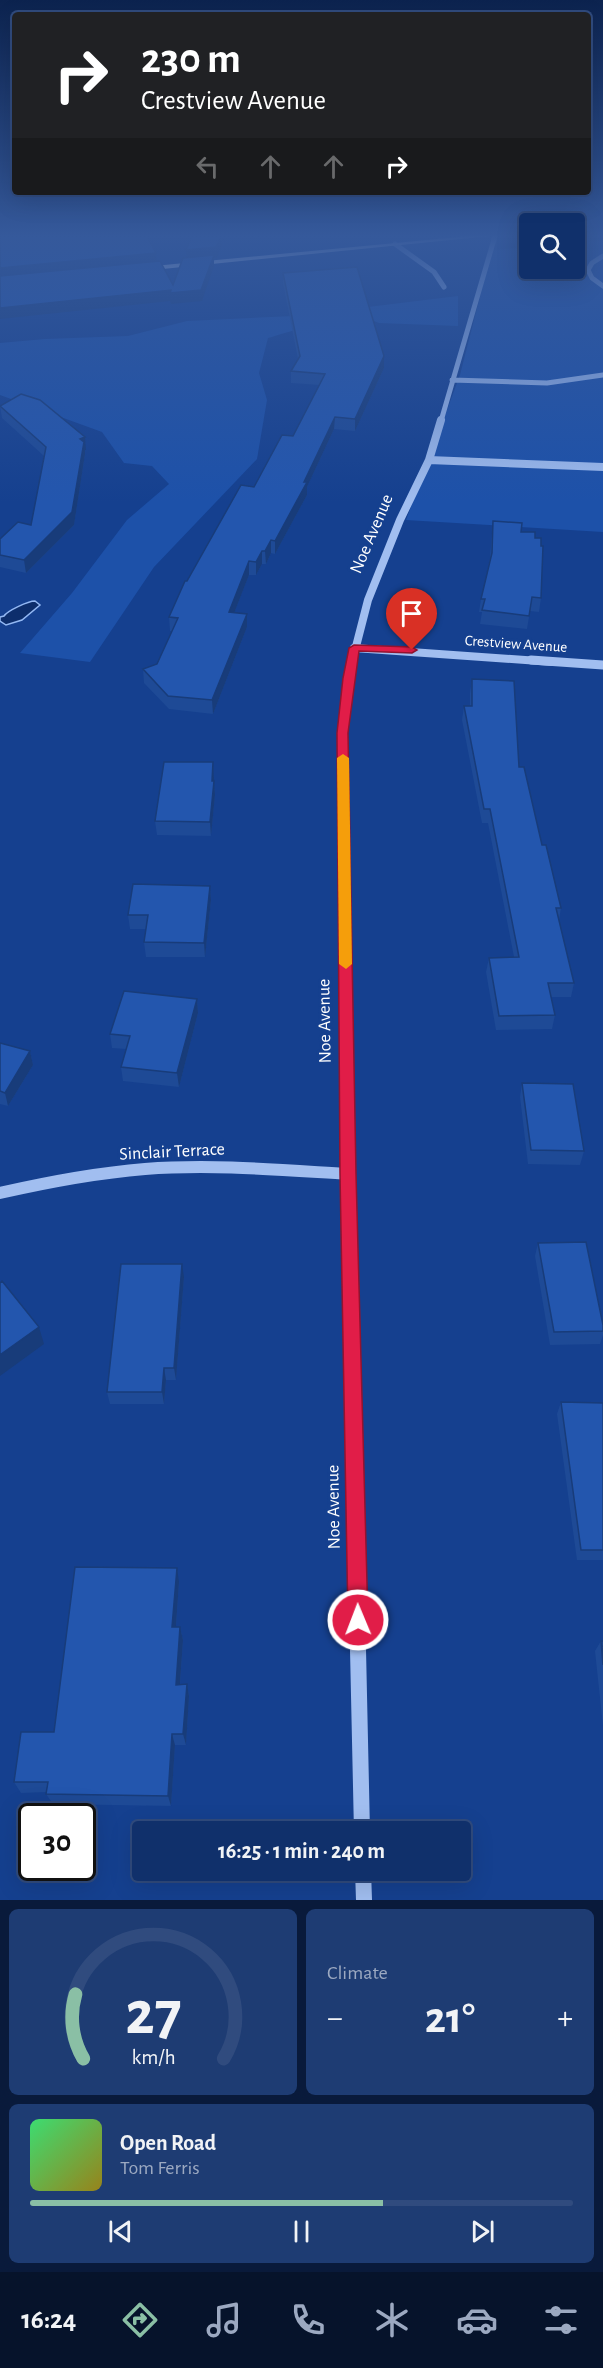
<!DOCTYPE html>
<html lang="en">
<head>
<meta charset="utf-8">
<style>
  :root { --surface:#10306b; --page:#1e3c73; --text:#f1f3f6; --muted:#9ca9c1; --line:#304b7e; --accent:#8abfa5 }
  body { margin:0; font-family:"Alegreya Sans",sans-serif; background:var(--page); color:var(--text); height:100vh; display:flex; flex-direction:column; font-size:22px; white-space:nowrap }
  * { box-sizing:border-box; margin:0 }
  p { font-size:20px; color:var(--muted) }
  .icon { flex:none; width:33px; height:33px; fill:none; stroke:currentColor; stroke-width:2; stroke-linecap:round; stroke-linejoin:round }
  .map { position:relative; height:1900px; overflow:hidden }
  .details { display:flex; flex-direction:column; gap:9px; padding:9px; background:#091a3b; flex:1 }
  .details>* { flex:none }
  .hud { position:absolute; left:12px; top:12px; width:579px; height:183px; border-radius:6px; box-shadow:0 6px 24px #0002,0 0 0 2px var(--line); background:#202124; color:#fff; overflow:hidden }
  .controls { position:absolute; left:519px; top:213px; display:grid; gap:12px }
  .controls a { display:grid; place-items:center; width:66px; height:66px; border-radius:6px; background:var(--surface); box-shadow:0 6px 24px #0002,0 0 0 2px var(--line); font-size:30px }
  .speed { position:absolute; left:18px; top:1803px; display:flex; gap:12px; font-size:30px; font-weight:700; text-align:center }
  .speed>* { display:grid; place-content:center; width:78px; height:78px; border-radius:50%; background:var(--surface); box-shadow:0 6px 24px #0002,0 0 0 2px var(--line); line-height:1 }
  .speed .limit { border:3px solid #111; border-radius:9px; background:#fff; color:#111 }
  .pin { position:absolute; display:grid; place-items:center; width:51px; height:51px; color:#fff; margin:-62px -26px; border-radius:50% 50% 50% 0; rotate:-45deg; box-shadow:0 0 6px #0007 }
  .pin .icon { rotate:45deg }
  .me { position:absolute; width:66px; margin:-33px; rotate:359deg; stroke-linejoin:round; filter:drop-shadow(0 0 4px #0008) }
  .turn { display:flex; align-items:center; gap:21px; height:126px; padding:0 30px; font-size:27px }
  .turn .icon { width:78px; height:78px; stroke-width:2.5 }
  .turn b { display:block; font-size:42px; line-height:51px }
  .lanes { display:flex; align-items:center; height:57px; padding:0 30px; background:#0003; justify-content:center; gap:30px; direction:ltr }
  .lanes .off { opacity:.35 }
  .big { font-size:45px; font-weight:700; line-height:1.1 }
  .details .tile { flex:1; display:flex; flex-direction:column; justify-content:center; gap:9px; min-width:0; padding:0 21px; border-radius:9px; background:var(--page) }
  .details .dial { align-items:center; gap:0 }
  .dial svg { height:156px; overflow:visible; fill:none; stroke:var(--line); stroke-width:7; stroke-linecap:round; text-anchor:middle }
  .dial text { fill:var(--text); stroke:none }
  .song { display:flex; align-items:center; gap:18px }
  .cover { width:72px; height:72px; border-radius:9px; background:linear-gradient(135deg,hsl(140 70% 55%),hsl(50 70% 35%)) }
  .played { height:6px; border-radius:3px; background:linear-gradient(90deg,var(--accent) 65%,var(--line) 65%) }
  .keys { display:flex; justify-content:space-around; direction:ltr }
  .heat { display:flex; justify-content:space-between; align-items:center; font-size:33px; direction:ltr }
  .details .tiles { flex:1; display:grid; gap:9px; grid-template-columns:1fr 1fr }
  .tile:last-child { grid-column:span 2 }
  .trip { position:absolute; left:132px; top:1821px; width:339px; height:60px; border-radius:6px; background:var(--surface); box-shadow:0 6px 24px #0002,0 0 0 2px var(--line); font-weight:700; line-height:60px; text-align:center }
  .dock { display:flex; height:96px; justify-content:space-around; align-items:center; background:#06132b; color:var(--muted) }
  .dock .icon { width:42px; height:42px }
  .dock .active { color:var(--accent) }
  .dock b { font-size:27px; color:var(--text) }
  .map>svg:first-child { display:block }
  .green { fill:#1d51a9 }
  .water { fill:#0d2e6c; stroke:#93b8f3; stroke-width:1.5 }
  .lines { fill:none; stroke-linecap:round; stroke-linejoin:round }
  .minor-far4 { stroke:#a1bef0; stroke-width:5 }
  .minor-far3 { stroke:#a1bef0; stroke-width:8 }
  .minor-far2 { stroke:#a1bef0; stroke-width:9 }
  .minor-far1 { stroke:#a1bef0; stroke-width:12 }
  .minor { stroke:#a1bef0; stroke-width:16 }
  .major { fill:#eaf1ff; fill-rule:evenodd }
  .wall { fill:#1e4a96 }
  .shaded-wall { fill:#183c7a }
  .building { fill:#2356ae; stroke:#183c7a; stroke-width:1.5 }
  .route { fill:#e11d48; stroke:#92132f; stroke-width:1.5 }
  .slow { fill:#f59e0b }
  .labels { text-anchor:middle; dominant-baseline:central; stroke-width:6; stroke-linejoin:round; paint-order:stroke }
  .far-street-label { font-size:15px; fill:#fff; stroke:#15408f }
  .street-label { font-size:18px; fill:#fff; stroke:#15408f }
</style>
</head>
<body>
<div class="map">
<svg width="603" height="1900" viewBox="0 0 603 1900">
  <rect width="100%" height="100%" fill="#15408f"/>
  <path class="green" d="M603,241V532L406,520L460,375L492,250L529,247L530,268H574L575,242Z
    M458,296V326L379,323C356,311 294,330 268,338L259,373L267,400L257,459L154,567L90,662L20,653L72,593L127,520L169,484L152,466L124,463L102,432L0,395V343L45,339L128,336L187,321L294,316Z"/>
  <path class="water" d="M35,601L40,605L22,620L6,625L0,621V617L4,616C7,611 28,601 35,601Z"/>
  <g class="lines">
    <path class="minor-far4" d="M395,244L434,272L444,287
      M603,256L592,263L588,270L592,278L603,286
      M452,380L547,383L603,375
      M441,421L495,236"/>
    <path class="minor-far3" d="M429,460L603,467
      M354,648L553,662
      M352,662L368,600L400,520L429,460L441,420"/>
    <path class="minor-far2" d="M531,660L603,665
      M346,973L343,733L348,678L353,660"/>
    <path class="minor-far1" d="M346,971L352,1377
      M0,1193C48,1182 96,1173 145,1169C213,1164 281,1170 348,1174"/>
    <path class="minor" d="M352,1375L362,1832
      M363,1870L364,1900"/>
    <path class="major" d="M469,236H490L143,271L139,269L143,267Z"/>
  </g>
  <path class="wall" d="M283,273L384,368L355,431L334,429L307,487V495L275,554L271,553L266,564H262L256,575H249L234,613L247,614V627L213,714L169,709L144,683L143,669L157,664L172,631H170L169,617L187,581L254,487L293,436L320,385L291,383V371L298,359L283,283Z
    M0,406L86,450H85V454L74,525L26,573L0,567V539L31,525L44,456L2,418Z
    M493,521L535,538L541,598L539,612L530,611L527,629L480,624L482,612H479L481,599L490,558Z
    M472,679L519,767L561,908L559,920L574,983L571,997H551L555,1015L552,1029L496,1030L486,972L489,958L514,957L488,823H482L462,720L464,706H470V693Z
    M213,762L215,795L211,836L157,835L155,821Z
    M210,886L211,900L205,957H146L144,942L146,929H130L128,915Z
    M197,999L198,1013L179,1087L123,1081L121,1067L126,1049L112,1048L110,1034Z
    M0,1043L30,1051L33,1065L8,1106L0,1104Z
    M522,1083L584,1151L580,1165L528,1164L520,1097Z
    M538,1243L603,1325V1335L600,1344L550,1345L535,1256Z
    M184,1277L176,1380H166L164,1404H110L107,1392Z
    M561,1402L603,1403V1560H577L557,1414Z
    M179,1582L176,1627H180L183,1640L180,1685L187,1684L189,1696L186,1745H175L171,1806L53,1804L46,1794L47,1792L21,1793L14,1782Z
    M601,1641H603V1726L595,1651Z"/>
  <path class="shaded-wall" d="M221,236H225L217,258H214V266L202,301L171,304L170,301L0,319V308L171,290L187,261L186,250Z
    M156,253L157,264L0,279V268Z
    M384,356V368L355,431V419Z
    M335,417L334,429L307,487V495L275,554V541Z
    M85,437L86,450H85V454L74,525L26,573L24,560L80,439Z
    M271,540V553L266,564L265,551Z
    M262,551V564L256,575V562Z
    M249,561V575L229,626V612Z
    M247,614V627L213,714L212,700Z
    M213,762L215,795L211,836L210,822L212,781Z
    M210,886L211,900L205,957L204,943Z
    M197,999L198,1013L179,1087L177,1073Z
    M30,1051L33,1065L8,1106L5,1093Z
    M182,1264L184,1277L176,1380L174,1368Z
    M39,1327L44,1344L0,1376V1355Z
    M164,1368L166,1380L164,1404L162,1392Z
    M177,1568L179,1582L175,1640L172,1627Z
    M180,1627L183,1640L179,1697L176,1685Z
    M187,1684L189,1696L186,1745L183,1734Z
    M172,1734L175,1745L171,1806L168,1796Z"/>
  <path class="building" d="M0,236H147L156,253L0,268Z
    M192,236H221L216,247L186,250Z
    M214,255L201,290L170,293L171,290L0,308V276L160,261L173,285L183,258Z
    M357,267L384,356L355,419L335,417L304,482H307L275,541L271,540L265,551H262L256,562L249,561L229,612L247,614L212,700L168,696L143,669L157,664L178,618L169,617L185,581H187L241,485L254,487L282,435L293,436L325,374L291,371L300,356L283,273Z
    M21,394L40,400L85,437L80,439L84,442L72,512L24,560L0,555V539L18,522L31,525L46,447L0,406Z
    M493,521L522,523L521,532H535V538H541V546H543L541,598L532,597L529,616L482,610L485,599H481L492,553Z
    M472,679L514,681L519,767H524L542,845H546L561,908H556L574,983H548L555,1015L499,1016L489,958L519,957L490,809H484L464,706H472Z
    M164,762H213L212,781H214L210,822L155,821Z
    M133,884L210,886L204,943L144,942L148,915H128Z
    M124,991L197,999L177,1073L121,1067L130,1036L110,1034Z
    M0,1043L30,1051L5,1093L0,1091Z
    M522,1083L573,1084L584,1151L531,1150Z
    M586,1242L603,1325V1331L554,1332L538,1243Z
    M121,1264H182L174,1368H164L162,1392H107Z
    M2,1281L39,1327L0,1355V1283Z
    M561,1402L603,1403V1550H581Z
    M75,1567L177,1568L172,1627H180L176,1685L187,1684L183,1734H172L168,1796L46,1794L48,1782H14L21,1732H54Z
    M601,1641H603V1665Z"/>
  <linearGradient id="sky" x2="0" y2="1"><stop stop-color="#0c234f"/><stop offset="0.47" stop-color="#35599b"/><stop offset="1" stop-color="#35599b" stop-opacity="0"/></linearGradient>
  <rect width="603" height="502" fill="url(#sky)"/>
  <path class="route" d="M354,645L412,647L417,650L412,653L359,651L348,733L356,1174L368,1620L365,1627L358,1630L351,1627L348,1620L340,1174L337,733L343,678L349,648Z"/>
  <path class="slow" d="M343,754L349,758L352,964L346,969L339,964L337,758Z"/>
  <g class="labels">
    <g class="far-street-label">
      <text transform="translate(516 644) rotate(4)">Crestview Avenue</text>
    </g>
    <g class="street-label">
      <text transform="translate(372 534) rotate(-67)">Noe Avenue</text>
      <text transform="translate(325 1021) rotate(-91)">Noe Avenue</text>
      <text transform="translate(172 1152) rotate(-3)">Sinclair Terrace</text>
      <text transform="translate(334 1507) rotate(-91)">Noe Avenue</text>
    </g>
  </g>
</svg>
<div class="controls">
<a><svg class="icon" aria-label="search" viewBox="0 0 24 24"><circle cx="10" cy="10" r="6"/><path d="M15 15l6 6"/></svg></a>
</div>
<div class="speed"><div class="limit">30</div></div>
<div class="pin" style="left:412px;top:650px;background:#d93025"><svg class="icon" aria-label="arrive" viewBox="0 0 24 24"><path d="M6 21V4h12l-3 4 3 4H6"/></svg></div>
<svg class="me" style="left:358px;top:1620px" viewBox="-20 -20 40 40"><circle r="17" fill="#e11d48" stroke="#fff" stroke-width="3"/><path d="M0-11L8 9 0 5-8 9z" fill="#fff"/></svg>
<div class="trip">16:25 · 1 min · 240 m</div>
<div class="hud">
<div class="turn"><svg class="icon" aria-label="right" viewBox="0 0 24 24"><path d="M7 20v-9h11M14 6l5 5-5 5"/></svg><div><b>230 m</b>Crestview Avenue</div></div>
<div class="lanes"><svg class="icon off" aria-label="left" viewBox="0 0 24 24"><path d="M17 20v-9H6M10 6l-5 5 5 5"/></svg><svg class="icon off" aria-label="ahead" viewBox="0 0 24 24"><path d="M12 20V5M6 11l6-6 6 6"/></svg><svg class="icon off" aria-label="ahead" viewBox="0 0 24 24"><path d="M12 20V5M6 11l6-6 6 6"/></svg><svg class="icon" aria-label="right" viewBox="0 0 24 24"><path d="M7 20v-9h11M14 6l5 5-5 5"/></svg></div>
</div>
</div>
<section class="details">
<div class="tiles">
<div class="tile dial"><svg viewBox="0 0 100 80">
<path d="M14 69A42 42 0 1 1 86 69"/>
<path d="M14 69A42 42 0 0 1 10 36" stroke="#8abfa5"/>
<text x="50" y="56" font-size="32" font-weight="700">27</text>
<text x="50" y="72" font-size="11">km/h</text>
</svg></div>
<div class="tile"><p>Climate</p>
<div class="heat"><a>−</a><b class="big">21°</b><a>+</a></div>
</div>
<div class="tile">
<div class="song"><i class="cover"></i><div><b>Open Road</b><p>Tom Ferris</p></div></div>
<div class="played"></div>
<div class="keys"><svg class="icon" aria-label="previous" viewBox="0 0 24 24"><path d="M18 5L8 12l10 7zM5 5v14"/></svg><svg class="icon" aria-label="pause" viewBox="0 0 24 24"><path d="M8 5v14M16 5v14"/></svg><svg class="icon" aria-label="next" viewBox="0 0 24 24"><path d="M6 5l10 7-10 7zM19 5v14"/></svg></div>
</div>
</div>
</section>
<nav class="dock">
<b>16:24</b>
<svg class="icon active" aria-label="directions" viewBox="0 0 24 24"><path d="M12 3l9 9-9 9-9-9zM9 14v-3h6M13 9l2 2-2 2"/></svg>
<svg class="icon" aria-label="music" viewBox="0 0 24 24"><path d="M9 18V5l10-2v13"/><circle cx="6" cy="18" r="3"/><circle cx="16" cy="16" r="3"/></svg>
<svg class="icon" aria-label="phone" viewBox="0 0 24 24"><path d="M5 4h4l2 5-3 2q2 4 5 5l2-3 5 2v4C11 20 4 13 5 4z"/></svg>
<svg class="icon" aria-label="climate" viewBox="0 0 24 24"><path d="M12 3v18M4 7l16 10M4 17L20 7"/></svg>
<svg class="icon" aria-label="car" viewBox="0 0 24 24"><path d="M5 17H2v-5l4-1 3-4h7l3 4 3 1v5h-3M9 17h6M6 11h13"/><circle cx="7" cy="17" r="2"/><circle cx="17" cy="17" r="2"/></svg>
<svg class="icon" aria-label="filters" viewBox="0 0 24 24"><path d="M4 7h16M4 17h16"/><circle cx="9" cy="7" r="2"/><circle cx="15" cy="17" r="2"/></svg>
</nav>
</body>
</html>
